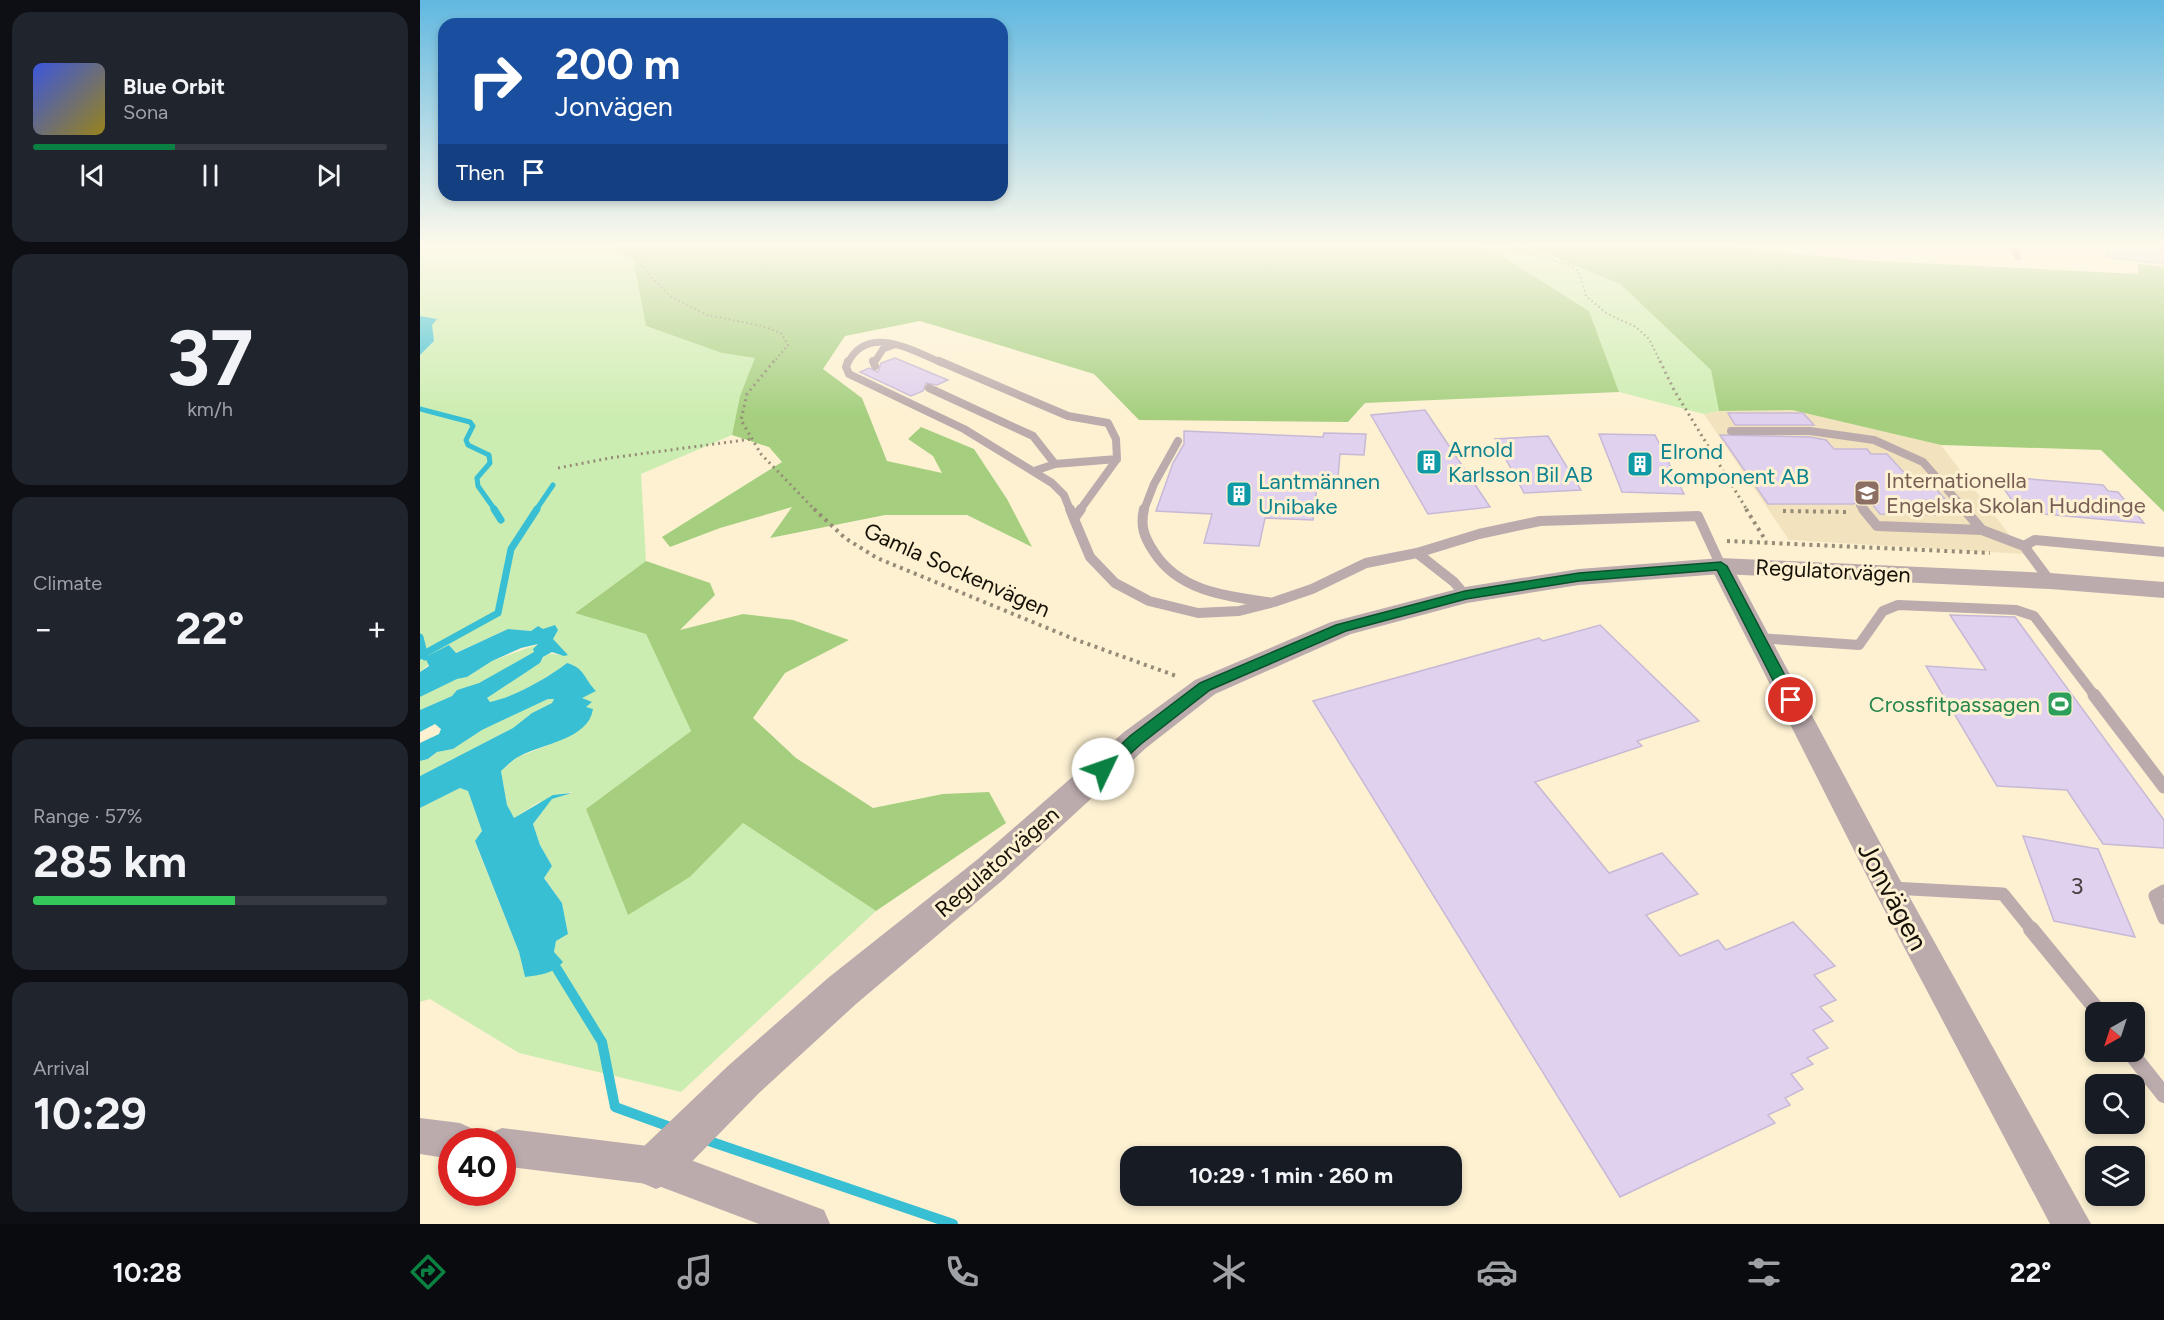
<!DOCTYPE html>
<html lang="en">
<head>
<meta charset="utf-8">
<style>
  :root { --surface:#171b24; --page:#20242c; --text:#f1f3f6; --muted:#9ea1a6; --line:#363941; --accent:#0b8043 }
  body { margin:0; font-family:Figtree,sans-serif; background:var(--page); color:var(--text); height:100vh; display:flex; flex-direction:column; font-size:22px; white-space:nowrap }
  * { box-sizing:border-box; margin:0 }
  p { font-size:20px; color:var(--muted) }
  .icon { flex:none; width:33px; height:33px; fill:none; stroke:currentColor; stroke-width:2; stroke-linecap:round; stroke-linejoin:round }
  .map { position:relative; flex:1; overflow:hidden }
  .details { display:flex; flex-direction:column; gap:12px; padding:12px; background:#0d0f14; width:420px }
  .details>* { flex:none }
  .guide { position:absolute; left:18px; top:18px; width:570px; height:183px; border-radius:18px; box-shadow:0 3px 9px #0003; background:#1a4fa0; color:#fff; overflow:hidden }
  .needle { width:39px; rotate:219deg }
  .controls { position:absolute; left:1665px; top:1002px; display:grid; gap:12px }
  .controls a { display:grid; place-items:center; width:60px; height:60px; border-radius:12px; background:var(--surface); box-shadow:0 3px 9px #0003; font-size:30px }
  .speed { position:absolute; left:18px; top:1128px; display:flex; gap:12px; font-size:30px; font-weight:700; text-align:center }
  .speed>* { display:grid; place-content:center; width:78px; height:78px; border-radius:50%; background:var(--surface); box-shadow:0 3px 9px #0003; line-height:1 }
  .speed .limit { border:9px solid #d22; background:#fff; color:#111 }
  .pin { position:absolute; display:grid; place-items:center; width:51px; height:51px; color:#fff; margin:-26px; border:3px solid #fff; border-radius:50%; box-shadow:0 2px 6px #0007 }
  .me { position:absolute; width:66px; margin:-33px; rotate:48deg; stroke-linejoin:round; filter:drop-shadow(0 0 4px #0008) }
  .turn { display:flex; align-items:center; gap:21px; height:126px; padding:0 18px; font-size:27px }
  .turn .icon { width:78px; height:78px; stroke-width:2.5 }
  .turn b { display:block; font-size:42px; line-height:51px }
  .then { display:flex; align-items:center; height:57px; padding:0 18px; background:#0003; gap:12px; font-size:22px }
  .big { font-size:45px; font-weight:700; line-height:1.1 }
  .details .widget { flex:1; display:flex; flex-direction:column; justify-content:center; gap:9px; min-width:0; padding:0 21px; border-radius:18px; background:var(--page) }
  .details .dial { align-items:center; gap:0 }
  .dial b { font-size:78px; line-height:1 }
  .song { display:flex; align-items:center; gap:18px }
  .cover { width:72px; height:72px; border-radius:9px; background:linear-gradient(135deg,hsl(230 70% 55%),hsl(50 70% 35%)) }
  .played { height:6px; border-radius:3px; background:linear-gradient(90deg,var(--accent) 40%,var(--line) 40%) }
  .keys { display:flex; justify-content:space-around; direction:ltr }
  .heat { display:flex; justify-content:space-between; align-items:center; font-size:33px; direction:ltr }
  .charge { height:9px; border-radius:4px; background:linear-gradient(90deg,#34c759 57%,var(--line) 0) }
  .trip { position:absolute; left:700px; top:1146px; width:342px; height:60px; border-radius:18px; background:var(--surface); box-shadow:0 3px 9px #0003; font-weight:700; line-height:60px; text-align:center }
  .tab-bar { display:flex; height:96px; justify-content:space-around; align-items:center; background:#090b0e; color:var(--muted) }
  .tab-bar .icon { width:42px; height:42px }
  .tab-bar .active { color:var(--accent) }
  .tab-bar b { font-size:27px; color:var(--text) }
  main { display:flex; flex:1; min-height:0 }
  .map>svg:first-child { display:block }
  .built { fill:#f2e3be }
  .green { fill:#ccedb1 }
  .forest { fill:#a5cf7f }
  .water { fill:#38bfd4 }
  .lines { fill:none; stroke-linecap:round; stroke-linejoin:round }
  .stream-far2 { stroke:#38bfd4; stroke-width:5 }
  .stream-far1 { stroke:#38bfd4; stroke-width:7 }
  .stream { stroke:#38bfd4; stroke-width:10 }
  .building { fill:#e0d1ee; stroke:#c7b9d5; stroke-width:1.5 }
  .path-far2 { stroke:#948c76; stroke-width:2; stroke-dasharray:1.5 3; stroke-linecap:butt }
  .path-far1 { stroke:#948c76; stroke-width:3; stroke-dasharray:2 4; stroke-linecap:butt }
  .path { stroke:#948c76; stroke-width:4; stroke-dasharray:3 4.5; stroke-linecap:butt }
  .service-far4 { stroke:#bbabac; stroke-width:7 }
  .service-far3 { stroke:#bbabac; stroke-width:8 }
  .service-far2 { stroke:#bbabac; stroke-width:10 }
  .service-far1 { stroke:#bbabac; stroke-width:13 }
  .service { stroke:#bbabac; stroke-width:16 }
  .minor { fill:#bbabac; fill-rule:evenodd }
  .tertiary { fill:#bbabac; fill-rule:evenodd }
  .route { fill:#0b8043; stroke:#07532c; stroke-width:1.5 }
  .labels { text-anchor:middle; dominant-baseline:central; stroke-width:6; stroke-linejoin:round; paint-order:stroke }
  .culture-label { font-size:22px; fill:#0d838f; stroke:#fdf1d2; text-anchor:start }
  .education-label { font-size:22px; fill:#785e54; stroke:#fdf1d2; text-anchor:start }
  .street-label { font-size:22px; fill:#161107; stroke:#fdf1d2 }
  .leisure-label { font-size:22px; fill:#27864d; stroke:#fdf1d2; text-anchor:end }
  .near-number-label { font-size:24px; fill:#484141 }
  .near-street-label { font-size:27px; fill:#161107; stroke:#fdf1d2 }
</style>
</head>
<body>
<main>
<section class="details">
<div class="widget">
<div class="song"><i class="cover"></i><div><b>Blue Orbit</b><p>Sona</p></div></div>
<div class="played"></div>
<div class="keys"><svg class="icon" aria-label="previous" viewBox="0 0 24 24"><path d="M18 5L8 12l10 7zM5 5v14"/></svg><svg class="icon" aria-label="pause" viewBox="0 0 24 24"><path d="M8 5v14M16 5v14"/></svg><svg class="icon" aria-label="next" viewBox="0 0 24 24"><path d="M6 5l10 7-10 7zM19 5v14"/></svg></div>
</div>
<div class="widget dial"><b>37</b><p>km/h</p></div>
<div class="widget"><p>Climate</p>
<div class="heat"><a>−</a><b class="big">22°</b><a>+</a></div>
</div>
<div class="widget"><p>Range · 57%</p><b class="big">285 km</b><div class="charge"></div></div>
<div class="widget"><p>Arrival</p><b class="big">10:29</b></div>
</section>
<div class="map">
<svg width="1744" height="1224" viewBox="0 0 1744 1224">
  <rect width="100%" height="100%" fill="#fdf1d2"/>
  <path class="built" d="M1372,410L1521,445L1604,554L1369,540L1284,414L1299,411Z"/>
  <path class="green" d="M0,245H193L213,260L226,326L302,353L336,358L320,396L312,435L221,474L226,561L156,612L226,634L271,731L166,809L208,914L270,877L323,823L456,911L261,1092L99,1053L10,999L0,1002V808L40,788L48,791L62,831L55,842L99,952L105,977L137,969L134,952L136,941L148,934L142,903L124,877L132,866L120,845L113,824L132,799L152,793L151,792L117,803L94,818L87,805L81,771L98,757L136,742L172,709L166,707L171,702L161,698L147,663C126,679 96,696 70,702L67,698L120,663C128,648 136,657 148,655L118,626L111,631L88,629L35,653L30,645L0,672V355L14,341L11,325L16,319L0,316Z
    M1056,245H1112L1114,248L1200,284L1291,370L1299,411L1284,414L1199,392L1169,311L1082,256Z
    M119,644L115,652L59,683L37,690L32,696L0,710V697L37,679L47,677L72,661Z
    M128,699H135L132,703L112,713L93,728L0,776V761L9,759L17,752L33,749L62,730Z"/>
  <path class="forest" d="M193,245H1056L1082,256L1169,311L1199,392L945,403L928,422L719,420L674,374L500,321L425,336L403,369L442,398L467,461L522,473L513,456L488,439L501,427L554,449L587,499L612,547L547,515H465L350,538L372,507L300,528L250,547L242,537L362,462L349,447L312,435L320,396L335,358L302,353L226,326L213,260Z
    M1112,245H1293L1437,260L1718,274V264L1744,267V512L1681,450L1521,445L1372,410L1299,411L1291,370L1200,284L1113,248Z
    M226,561L290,583L295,595L260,630L323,614L373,620L429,640L365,673L333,718L376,758L453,808L523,794L569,792L586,823L456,911L323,823L270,877L208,915L166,809L271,731L226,634L155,613Z"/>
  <path class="water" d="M0,316L17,319L12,325L14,341L0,355Z
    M135,625L138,630L133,639L148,655L144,656L132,652L123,657L120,663L67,698L70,702C96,696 126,679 147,663C165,668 164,679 176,691L162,698L172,702L166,707L173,709C169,739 122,744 100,756C93,759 87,766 81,771L87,805L94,818L133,795L152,793L132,799L113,824L120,845L132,866L124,878L142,903L148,934L136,941L134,952L143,962C133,974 120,975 105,977L99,952L55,841L62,831L48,791L40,788L0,808V776L93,728L112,713L132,703L134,699H128L62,730L33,749L17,752L8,759L0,761V743L19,734L21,729L15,724L0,732V710L32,696L37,690L59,683L114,652L113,649L118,644L101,648L72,661L47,677L37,679L0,697V672L9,666L5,657L29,645L36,653L88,629L111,631L118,626L123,629Z"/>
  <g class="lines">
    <path class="stream-far2" d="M0,409L50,422L53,426L46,440L48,445L69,455L70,463L57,478L58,486L75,510
      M116,510L133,485"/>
    <path class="stream-far1" d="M74,509L81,520
      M0,637L5,657
      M0,656L78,613L91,549L117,509"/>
    <path class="stream" d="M137,969L182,1042L195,1107L253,1128
      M283,1139L533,1224"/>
  </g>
  <path class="building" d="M1687,245H1744V264L1687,257Z
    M475,358L528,380L517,385L506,383L503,391L491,396L440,372L449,368L458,372L461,363Z
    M1005,410L1070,507L1008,514L951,415Z
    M1308,413H1383L1394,425H1315Z
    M764,431L903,437L904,433L946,434L944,455L920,454L918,477H898L893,520L845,518L839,546L784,543L792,514L736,511L753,463L764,444Z
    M1179,434L1235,435L1264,494L1202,492Z
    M1300,435L1390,437L1406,440L1414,449H1447L1451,454H1467L1488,477H1505L1526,500H1506L1518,515L1460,514L1451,503L1440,499L1434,504H1348Z
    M1128,436L1161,490L1104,493L1075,439Z
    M1585,477L1683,485L1688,491L1698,492L1724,523L1600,512L1580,483L1590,484Z
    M1530,615L1595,617L1744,820V848L1683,844L1647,790L1577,786L1506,666L1566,670Z
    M1180,625L1279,721L1217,741L1222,746L1115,782L1189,873L1242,853L1278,894L1226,915L1260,956L1298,940L1306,950L1373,922L1415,966L1394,975L1416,1000L1400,1007L1413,1021L1393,1030L1408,1048L1387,1058L1393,1064L1371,1074L1383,1089L1365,1098L1370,1105L1348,1115L1355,1123L1200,1197L893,701L1119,638L1123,641Z
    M1603,836L1678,849L1715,937L1634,921Z"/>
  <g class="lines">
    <path class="path-far2" d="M207,245L232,278L250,296L287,315L342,326L361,333L368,345L353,363
      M1084,245L1149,265L1159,272L1166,296L1186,313L1216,327L1229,339L1241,363
      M1144,245L1149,265
      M1403,245L1442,250L1446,249L1447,245"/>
    <path class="path-far1" d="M354,361L327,394L321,420L341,454L395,510
      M1240,361L1254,390L1327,510
      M138,468L190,458L332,439"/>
    <path class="path" d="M394,509L425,538L457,558L654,639L759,677
      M1326,509L1346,541
      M1363,511L1428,512
      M1307,541L1570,553"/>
    <path class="service-far4" d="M1593,245L1598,257
      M428,363C447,323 494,351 522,363
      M454,363L463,349L474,345"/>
    <path class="service-far3" d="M428,361L426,367L429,374L544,429L632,483L644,495L650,510
      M453,361L455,366
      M519,361L648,416L688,423L696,439L697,459L660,510
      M509,388L613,436L635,464
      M1311,431H1390L1454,440L1503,462L1545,510
      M614,471L635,464L697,459
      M1440,505L1444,510
      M724,510L734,484L758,441"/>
    <path class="service-far2" d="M650,509L654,519L661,509
      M724,509C720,526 724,537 734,552C759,591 805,596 848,602
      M1443,509L1457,526L1562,530L1604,546L1615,540L1744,552
      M1544,509L1562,530
      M654,519L670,557L695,583L729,601L778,613L819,611L854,602L892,589L946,563L997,553
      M1604,546L1630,581
      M1045,595L1034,582L997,553L1059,534L1120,521L1278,516L1301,566
      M1338,638L1439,645L1463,611L1478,605L1596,610L1614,616L1675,696"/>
    <path class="service-far1" d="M1674,695L1744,787
      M1472,888L1583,894L1612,930
      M1744,891L1735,896L1744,918"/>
    <path class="service" d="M1611,929L1679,1012
      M1710,1052L1744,1095"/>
    <path class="minor" d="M1301,560L1309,561L1312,566L1479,878L1671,1224H1630L1457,896L1290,566L1293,561Z
      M0,1118L40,1123L53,1129L58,1142H32V1159L0,1154Z
      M82,1128L236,1147L404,1210L410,1224H339L236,1185L82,1166V1142H66L69,1134Z"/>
    <path class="tertiary" d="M1301,558L1630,573L1744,582V598L1630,589L1301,574L1159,585L1047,603L931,634L795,694L726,748L584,879L436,1004L339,1093L252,1182L236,1189L220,1182L213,1166L220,1150L309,1065L408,978L558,859L704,732L775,680L911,622L1045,587L1159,569Z"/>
  </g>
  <linearGradient id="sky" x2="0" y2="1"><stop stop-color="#61b8e0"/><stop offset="0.59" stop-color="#fef9eb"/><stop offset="1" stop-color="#fef9eb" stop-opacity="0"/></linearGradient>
  <rect width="1744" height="416" fill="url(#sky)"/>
  <path class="route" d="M1301,562L1307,566L1378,700L1376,704L1371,706L1363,700L1297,570L1159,581L1046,599L926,631L790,690L721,744L689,773H678L675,769L710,736L780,683L916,625L1045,591L1159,573Z"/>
  <defs>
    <g id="building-square" transform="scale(1.35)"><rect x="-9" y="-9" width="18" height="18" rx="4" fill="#0f9aa8" stroke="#fdf1d2"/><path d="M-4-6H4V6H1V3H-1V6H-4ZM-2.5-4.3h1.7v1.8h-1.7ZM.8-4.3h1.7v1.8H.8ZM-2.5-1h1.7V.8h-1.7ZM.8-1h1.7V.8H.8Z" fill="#fff"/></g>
    <g id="school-square" transform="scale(1.35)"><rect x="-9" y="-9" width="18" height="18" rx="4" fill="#8d6e63" stroke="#fdf1d2"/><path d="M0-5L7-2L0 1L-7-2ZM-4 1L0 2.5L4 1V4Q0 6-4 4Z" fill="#fff"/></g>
    <g id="stadium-square" transform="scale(1.35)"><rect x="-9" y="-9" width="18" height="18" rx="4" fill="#2e9e5b" stroke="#fdf1d2"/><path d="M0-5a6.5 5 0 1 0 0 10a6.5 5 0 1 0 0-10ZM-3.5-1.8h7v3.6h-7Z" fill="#fff"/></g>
  </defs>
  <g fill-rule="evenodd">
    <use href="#building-square" x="1009" y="462"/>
    <use href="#building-square" x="1220" y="464"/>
    <use href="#school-square" x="1447" y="493"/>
    <use href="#building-square" x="819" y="494"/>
    <use href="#stadium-square" x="1640" y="704"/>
  </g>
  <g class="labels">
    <g class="culture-label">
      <text x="1028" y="449">Arnold<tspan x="1028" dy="25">Karlsson Bil AB</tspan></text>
      <text x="1240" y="451">Elrond<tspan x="1240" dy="25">Komponent AB</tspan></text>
      <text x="838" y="481">Lantmännen<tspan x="838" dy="25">Unibake</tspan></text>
    </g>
    <g class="education-label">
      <text x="1466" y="480">Internationella<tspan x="1466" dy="25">Engelska Skolan Huddinge</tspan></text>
    </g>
    <g class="street-label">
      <text transform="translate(537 570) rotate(24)">Gamla Sockenvägen</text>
      <text transform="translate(1413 571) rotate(3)">Regulatorvägen</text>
      <text transform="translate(577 862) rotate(-41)">Regulatorvägen</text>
    </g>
    <g class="leisure-label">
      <text x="1620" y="704">Crossfitpassagen</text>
    </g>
    <g class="near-number-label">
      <text x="1657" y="885">3</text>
    </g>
    <g class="near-street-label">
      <text transform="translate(1473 896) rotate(62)">Jonvägen</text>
    </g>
  </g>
</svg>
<div class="controls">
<a><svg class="needle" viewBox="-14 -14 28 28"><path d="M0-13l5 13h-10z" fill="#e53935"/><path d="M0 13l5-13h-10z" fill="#9ea1a6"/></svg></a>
<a><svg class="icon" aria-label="search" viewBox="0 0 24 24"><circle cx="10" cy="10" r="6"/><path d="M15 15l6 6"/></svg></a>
<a><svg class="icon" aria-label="layers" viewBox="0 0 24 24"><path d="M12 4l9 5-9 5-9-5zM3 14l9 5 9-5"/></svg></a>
</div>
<div class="speed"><div class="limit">40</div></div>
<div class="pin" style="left:1371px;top:700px;background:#d93025"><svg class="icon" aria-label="arrive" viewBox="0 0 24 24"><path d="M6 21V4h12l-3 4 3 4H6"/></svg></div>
<svg class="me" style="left:683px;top:769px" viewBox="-20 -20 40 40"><circle r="19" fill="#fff"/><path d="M0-13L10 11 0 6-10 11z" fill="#0b8043"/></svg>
<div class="trip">10:29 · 1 min · 260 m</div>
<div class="guide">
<div class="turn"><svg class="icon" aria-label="right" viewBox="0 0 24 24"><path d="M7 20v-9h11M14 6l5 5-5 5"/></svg><div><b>200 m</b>Jonvägen</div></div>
<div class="then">Then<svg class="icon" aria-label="arrive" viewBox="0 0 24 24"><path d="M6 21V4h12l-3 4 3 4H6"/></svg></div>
</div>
</div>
</main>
<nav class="tab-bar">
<b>10:28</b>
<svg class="icon active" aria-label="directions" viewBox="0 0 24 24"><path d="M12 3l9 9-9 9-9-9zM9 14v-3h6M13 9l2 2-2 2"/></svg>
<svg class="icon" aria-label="music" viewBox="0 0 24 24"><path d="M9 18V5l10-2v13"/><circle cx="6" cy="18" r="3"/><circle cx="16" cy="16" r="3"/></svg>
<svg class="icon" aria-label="phone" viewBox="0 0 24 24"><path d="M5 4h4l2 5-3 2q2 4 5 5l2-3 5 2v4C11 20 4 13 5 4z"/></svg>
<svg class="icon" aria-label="climate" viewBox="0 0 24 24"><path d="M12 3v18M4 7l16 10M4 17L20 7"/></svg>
<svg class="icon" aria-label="car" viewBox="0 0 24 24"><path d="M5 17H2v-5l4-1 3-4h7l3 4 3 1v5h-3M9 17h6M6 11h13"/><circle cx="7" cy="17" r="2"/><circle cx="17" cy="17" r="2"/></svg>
<svg class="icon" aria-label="filters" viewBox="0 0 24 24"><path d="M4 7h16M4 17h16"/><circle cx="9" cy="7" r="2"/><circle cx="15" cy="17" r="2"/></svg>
<b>22°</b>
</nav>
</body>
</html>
